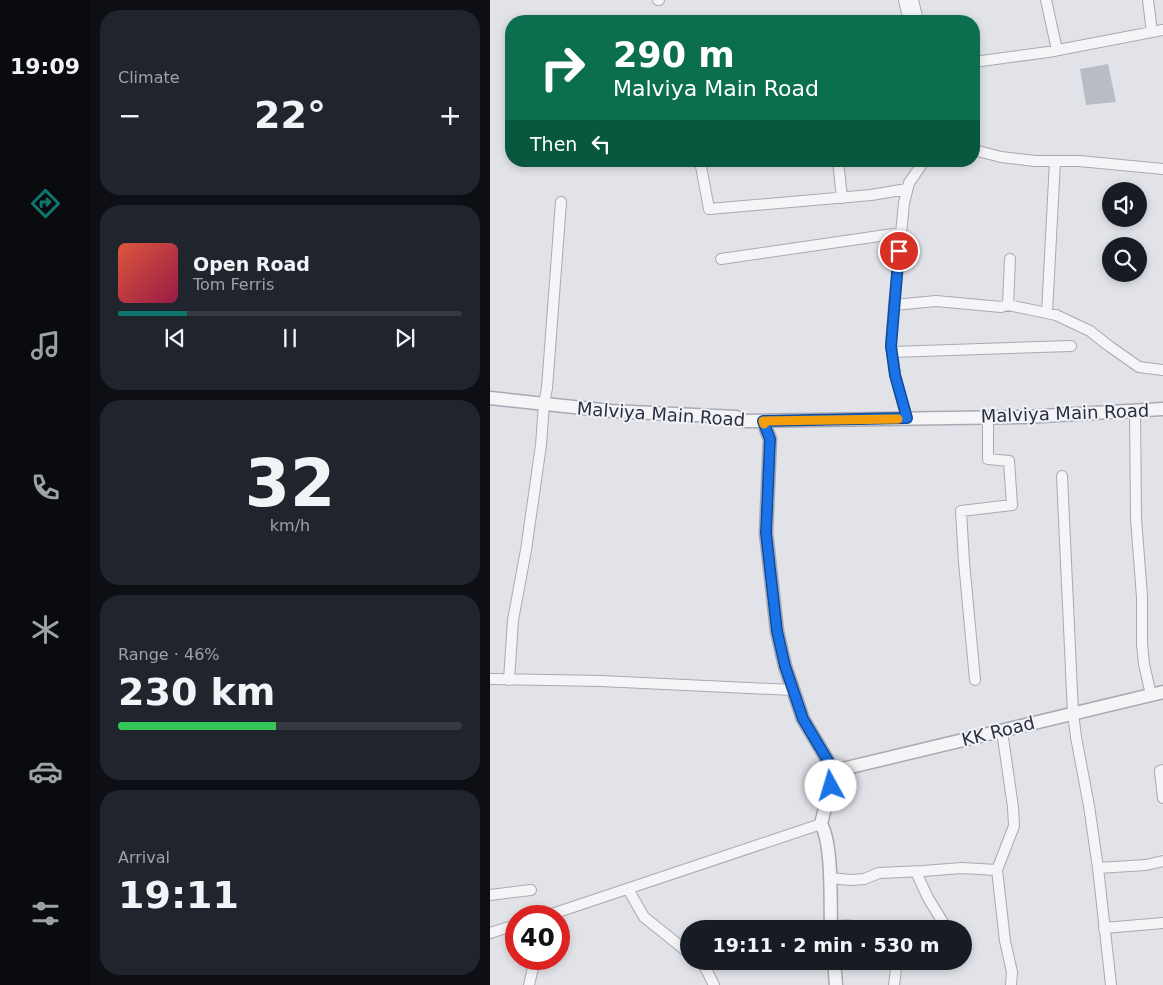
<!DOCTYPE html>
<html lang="en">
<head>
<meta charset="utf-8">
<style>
  :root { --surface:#171b24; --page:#20242c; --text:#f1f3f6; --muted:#9ea1a6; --line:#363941; --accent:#0f766e }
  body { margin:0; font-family:"DejaVu Sans",sans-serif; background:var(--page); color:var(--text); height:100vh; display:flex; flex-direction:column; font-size:19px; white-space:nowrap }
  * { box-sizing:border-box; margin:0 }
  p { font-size:16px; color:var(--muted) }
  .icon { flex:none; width:28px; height:28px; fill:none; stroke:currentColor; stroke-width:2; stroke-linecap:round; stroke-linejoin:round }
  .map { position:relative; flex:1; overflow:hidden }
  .side { display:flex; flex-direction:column; gap:10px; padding:10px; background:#0d0f14; width:400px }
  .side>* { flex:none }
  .guide { position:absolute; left:15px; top:15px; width:475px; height:152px; border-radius:20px; box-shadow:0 2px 8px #0003; background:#0b6e4f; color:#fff; overflow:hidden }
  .buttons { position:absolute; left:612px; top:182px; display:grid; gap:10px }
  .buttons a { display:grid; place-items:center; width:45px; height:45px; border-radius:50%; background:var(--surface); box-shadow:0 2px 8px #0003; font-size:25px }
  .speed { position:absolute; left:15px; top:905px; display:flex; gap:10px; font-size:25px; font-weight:700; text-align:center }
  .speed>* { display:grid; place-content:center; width:65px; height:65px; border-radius:50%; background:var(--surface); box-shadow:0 2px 8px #0003; line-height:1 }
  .speed .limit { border:8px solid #d22; background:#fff; color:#111 }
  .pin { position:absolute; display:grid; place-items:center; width:42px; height:42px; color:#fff; margin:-21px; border:2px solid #fff; border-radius:50%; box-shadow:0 1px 5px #0007 }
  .me { position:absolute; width:55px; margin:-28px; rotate:354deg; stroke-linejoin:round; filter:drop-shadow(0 0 4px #0008) }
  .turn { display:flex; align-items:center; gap:18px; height:105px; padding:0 25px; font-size:22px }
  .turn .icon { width:65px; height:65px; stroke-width:2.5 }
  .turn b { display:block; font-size:35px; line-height:42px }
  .then { display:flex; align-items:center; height:48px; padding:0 25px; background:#0003; gap:10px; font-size:19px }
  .big { font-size:38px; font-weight:700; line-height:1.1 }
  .side .card { flex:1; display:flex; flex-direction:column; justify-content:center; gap:8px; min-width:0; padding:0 18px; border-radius:20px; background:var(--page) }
  .side .dial { align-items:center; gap:0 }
  .dial b { font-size:65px; line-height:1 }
  .song { display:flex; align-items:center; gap:15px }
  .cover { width:60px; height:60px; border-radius:8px; background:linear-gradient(135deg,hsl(10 70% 55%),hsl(340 70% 35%)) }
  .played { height:5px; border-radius:2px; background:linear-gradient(90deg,var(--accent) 20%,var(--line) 20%) }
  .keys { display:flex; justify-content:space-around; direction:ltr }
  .heat { display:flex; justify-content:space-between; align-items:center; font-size:28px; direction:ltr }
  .charge { height:8px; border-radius:4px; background:linear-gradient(90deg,#34c759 46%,var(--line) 0) }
  .trip { position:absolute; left:190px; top:920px; width:292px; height:50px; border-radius:25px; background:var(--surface); box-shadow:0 2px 8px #0003; font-weight:700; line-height:50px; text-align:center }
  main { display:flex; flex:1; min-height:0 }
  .menu { display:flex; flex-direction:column; width:90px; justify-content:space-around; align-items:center; background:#090b0e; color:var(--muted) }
  .menu .icon { width:35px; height:35px }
  .menu .active { color:var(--accent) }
  .menu b { font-size:22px; color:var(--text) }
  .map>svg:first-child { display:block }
  .building { fill:#babcc5 }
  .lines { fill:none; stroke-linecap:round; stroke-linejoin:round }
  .minor-casing { stroke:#a8a9b3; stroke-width:12 }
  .tertiary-casing { stroke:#a8a9b3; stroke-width:15 }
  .minor { stroke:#f5f5f8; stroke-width:10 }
  .tertiary { stroke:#f5f5f8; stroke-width:12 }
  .route-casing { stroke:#114b97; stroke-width:12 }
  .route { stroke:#1a73e8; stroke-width:9 }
  .slow { stroke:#f59e0b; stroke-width:9 }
  .labels { text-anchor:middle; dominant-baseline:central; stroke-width:4; stroke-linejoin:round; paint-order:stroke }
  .street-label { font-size:18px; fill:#2c2f3f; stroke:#f2f3f7 }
</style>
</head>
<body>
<main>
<nav class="menu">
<b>19:09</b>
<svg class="icon active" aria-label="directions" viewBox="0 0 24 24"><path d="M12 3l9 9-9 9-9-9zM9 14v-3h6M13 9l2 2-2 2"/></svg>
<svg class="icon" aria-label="music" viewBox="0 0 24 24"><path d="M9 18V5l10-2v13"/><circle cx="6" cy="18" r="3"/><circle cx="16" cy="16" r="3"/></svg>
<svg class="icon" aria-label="phone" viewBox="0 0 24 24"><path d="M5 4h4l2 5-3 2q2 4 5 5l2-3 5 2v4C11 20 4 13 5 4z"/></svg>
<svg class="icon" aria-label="climate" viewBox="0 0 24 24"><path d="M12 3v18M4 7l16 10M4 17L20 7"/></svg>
<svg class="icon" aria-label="car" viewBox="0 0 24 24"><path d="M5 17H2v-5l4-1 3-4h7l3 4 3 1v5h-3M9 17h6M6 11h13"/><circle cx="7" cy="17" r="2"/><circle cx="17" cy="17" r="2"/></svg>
<svg class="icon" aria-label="filters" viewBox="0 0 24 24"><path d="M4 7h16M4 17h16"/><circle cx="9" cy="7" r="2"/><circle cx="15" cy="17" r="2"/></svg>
</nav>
<section class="side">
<div class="card"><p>Climate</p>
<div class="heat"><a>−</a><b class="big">22°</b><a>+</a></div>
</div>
<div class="card">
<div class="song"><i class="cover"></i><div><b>Open Road</b><p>Tom Ferris</p></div></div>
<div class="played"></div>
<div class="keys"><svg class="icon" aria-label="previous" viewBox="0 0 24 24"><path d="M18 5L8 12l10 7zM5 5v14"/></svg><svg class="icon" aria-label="pause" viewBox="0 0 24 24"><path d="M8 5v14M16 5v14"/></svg><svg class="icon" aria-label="next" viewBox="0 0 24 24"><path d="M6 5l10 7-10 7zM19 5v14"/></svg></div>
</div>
<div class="card dial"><b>32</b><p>km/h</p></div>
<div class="card"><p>Range · 46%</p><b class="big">230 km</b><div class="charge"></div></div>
<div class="card"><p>Arrival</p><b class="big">19:11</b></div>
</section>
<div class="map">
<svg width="673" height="985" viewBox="0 0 673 985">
  <rect width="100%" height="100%" fill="#e2e3e9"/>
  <path class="building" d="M618,64L626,102L596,105L590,69Z"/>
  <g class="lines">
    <g class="minor-casing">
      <path id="minor" d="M168,0H169
        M414,0L419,21
        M423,0L428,21
        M556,0L567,50
        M658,0L662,32
        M484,62L558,52L673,30
        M484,150L511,157L545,161H589L673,169
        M210,161L219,209L381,195L417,189
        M348,161L352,198
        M231,259L410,233
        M404,305L446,301L511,307L518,305L520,259
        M518,305L566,315L600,331L619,346L649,367L673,370
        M557,313L565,161
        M402,352L581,346
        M645,411L646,518L652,597V644L654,664L661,695
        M417,419L405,375L401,345L404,305L414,203L419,183L434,161
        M572,476L583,713L586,737L599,806L608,868L621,985
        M0,679L111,681L303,690
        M19,680L23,620L36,550L51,445L54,404L57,388L71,202
        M485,680L474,562L471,511L522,505L519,461L498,459V417
        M673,770L670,771L673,798
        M608,868L656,865L673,861
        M507,870L515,941L522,972L521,985
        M426,872L438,898L457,929
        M340,878L361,880L374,879L389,873L433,871L472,868L507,870L524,826L523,807L512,731
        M138,889L154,917L199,953
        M0,895L41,890
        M56,916L331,824
        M341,927C355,924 366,925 380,929
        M614,928L673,923
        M391,929H405
        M0,933L26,925
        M210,961L214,965L224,985
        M39,985L45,959
        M404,985L407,961"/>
    </g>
    <g class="tertiary-casing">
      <path id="tertiary" d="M0,398L121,411L246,417L252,421L534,417L673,409
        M273,421L280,439L276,533L287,631L295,666L313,719L344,771L331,824C343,845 340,903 341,929
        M344,771L673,692
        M344,961L346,985"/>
    </g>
    <use href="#minor" class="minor"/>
    <use href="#tertiary" class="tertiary"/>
  </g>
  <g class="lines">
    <g class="route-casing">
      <path id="route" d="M341,786L344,771L313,719L295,666L287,631L276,533L280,439L273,421L417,418L405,375L401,346L409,251"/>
    </g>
    <use href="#route" class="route"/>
    <path class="slow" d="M274,424L273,421L408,419"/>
  </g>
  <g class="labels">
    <g class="street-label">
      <text transform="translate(575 413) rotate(-2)">Malviya Main Road</text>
      <text transform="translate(171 414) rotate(4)">Malviya Main Road</text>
      <text transform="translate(508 731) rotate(-14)">KK Road</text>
    </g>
  </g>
</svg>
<div class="buttons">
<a><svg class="icon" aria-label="sound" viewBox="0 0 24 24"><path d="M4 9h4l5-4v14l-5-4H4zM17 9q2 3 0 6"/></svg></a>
<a><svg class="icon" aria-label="search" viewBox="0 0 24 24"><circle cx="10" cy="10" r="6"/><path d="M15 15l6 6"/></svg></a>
</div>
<div class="speed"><div class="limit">40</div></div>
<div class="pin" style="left:409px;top:251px;background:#d93025"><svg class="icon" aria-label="arrive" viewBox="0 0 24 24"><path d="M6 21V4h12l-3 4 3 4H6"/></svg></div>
<svg class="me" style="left:341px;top:786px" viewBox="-20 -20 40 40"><circle r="19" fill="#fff"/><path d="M0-13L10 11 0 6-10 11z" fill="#1a73e8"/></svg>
<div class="trip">19:11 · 2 min · 530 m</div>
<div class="guide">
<div class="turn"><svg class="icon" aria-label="right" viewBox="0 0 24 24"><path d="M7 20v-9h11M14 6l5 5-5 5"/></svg><div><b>290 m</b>Malviya Main Road</div></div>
<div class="then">Then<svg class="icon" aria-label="left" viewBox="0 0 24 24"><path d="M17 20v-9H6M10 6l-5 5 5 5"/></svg></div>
</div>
</div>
</main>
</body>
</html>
